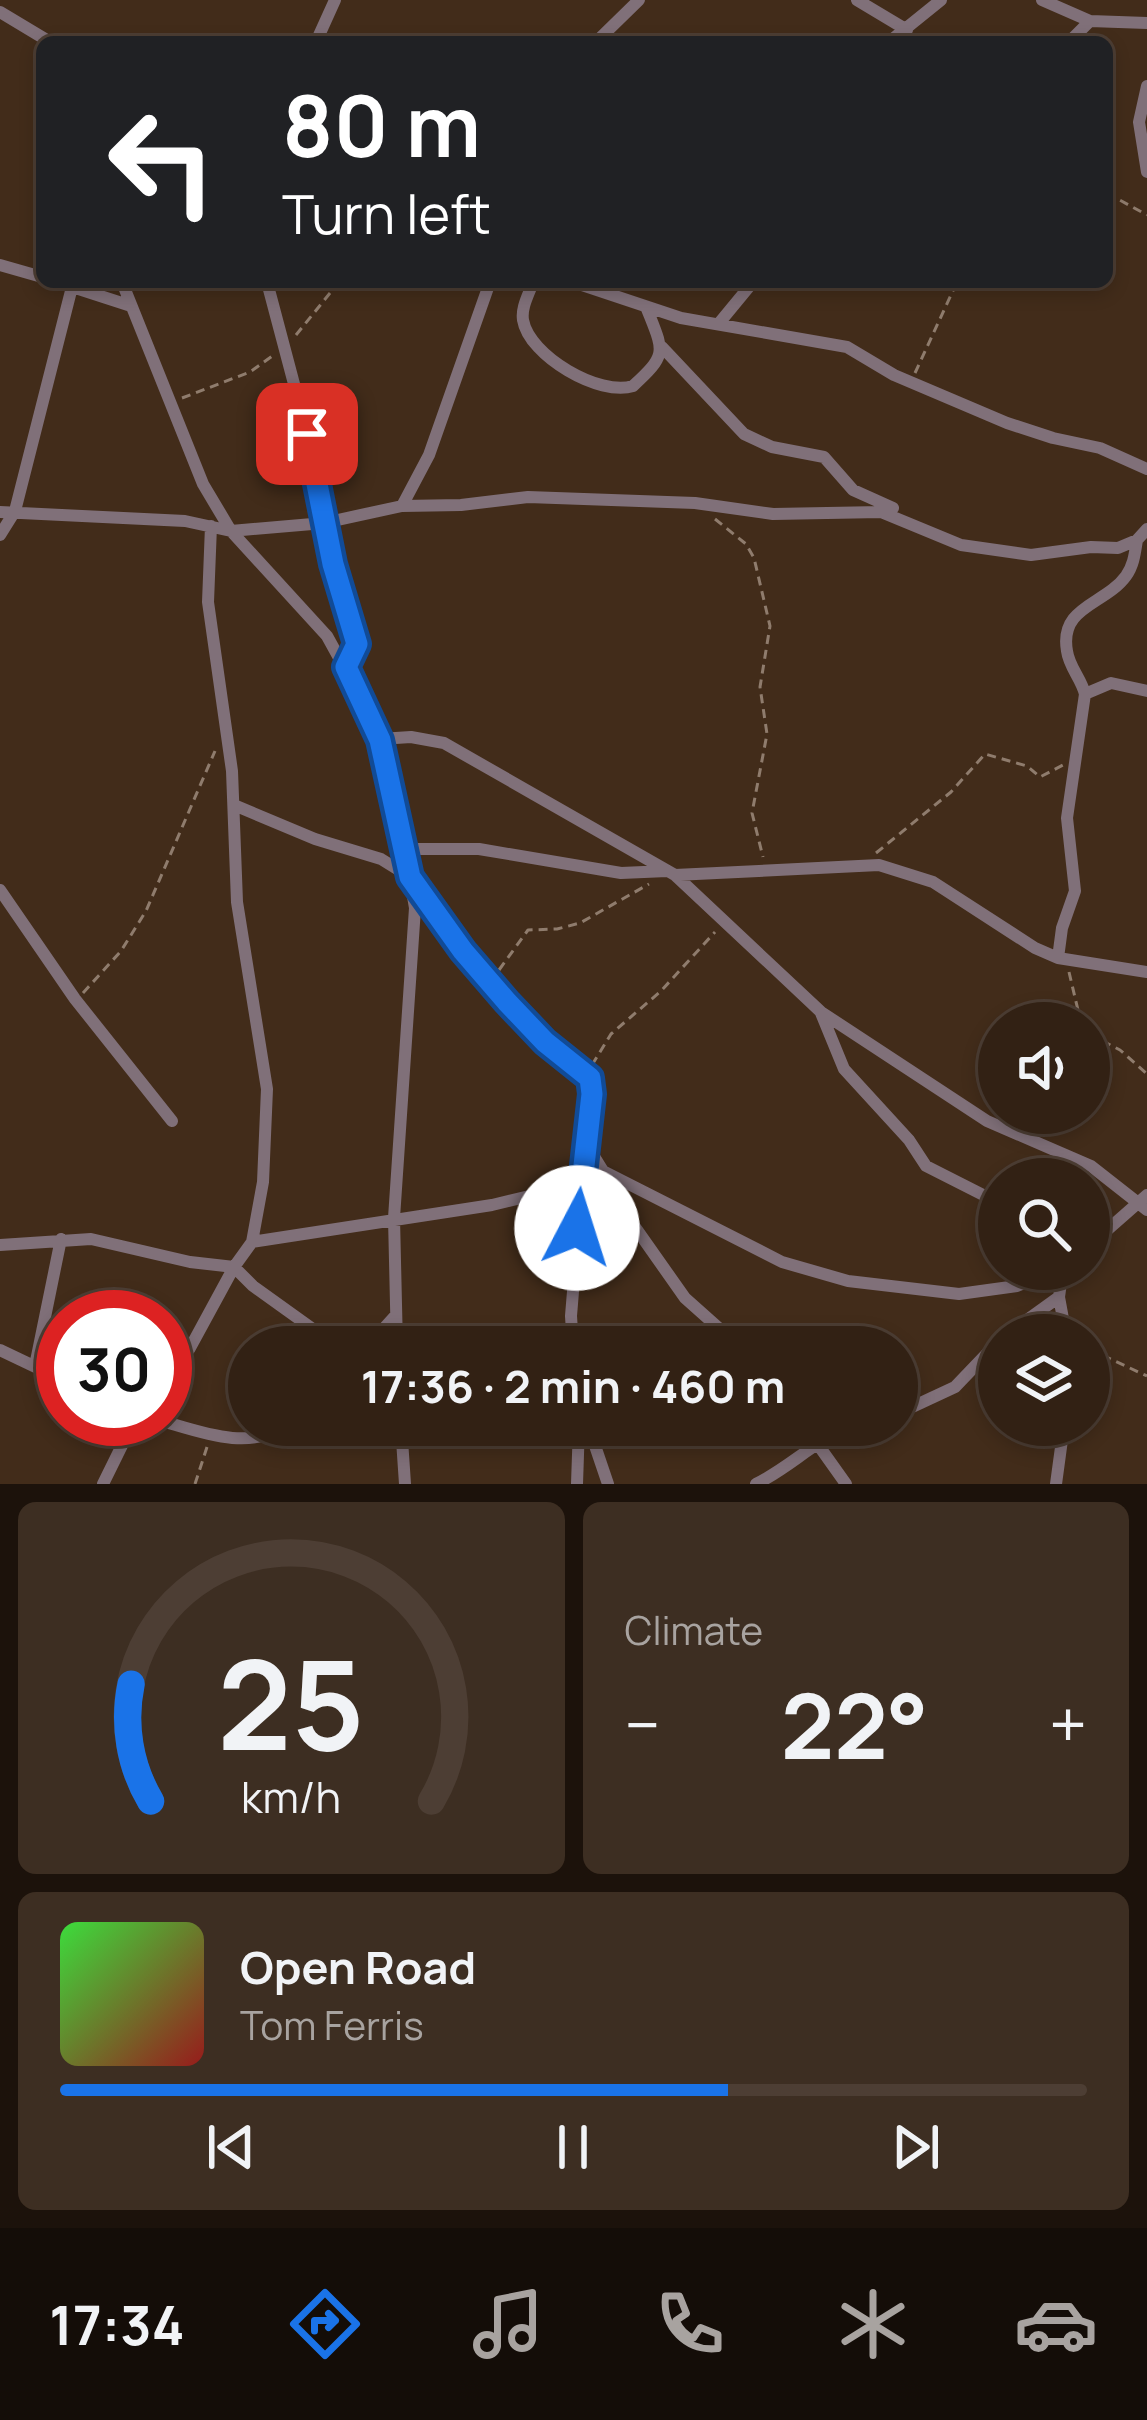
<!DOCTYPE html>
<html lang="en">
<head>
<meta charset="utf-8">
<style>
  :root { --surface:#322114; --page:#3d2e22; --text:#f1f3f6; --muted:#a8a3a0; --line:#4d3e34; --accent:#1a73e8 }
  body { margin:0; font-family:Manrope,sans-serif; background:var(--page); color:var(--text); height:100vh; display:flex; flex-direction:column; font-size:45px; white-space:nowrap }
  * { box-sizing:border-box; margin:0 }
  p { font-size:39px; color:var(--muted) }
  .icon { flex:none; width:66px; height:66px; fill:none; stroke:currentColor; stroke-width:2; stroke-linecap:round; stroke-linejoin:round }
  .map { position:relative; height:1484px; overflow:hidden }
  .panel { display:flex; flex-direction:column; gap:18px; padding:18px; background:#1c120b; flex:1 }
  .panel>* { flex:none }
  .banner { position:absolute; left:36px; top:36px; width:1077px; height:252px; border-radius:18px; box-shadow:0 6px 18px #0003,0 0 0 3px var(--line); background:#202124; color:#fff; overflow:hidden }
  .controls { position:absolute; left:978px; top:1002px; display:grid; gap:24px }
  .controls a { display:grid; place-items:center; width:132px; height:132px; border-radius:50%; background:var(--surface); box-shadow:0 6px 18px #0003,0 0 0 3px var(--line); font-size:60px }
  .speed { position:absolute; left:36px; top:1290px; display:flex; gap:24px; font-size:60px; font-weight:700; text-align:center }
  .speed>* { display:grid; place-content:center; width:156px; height:156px; border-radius:50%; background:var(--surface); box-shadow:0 6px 18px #0003,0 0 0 3px var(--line); line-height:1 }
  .speed .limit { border:18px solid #d22; background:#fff; color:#111 }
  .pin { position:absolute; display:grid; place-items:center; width:102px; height:102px; color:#fff; margin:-51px; border-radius:24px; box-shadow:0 6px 18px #0006 }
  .me { position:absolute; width:132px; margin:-66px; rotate:5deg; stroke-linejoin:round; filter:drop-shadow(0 0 9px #0008) }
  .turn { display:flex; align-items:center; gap:42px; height:252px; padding:0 48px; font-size:54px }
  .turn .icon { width:156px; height:156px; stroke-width:2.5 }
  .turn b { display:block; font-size:84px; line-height:102px }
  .big { font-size:90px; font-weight:700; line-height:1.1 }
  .panel .widget { flex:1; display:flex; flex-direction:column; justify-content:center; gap:18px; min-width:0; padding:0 42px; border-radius:18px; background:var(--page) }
  .panel .dial { align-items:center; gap:0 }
  .dial svg { height:312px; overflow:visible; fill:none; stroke:var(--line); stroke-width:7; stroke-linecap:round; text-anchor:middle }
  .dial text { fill:var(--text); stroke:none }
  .song { display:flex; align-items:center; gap:36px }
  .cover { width:144px; height:144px; border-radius:18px; background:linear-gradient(135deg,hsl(120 70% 55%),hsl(0 70% 35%)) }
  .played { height:12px; border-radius:6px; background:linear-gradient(90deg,var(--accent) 65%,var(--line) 65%) }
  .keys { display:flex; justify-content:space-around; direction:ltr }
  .heat { display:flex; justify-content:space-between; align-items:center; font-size:66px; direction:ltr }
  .panel .tiles { flex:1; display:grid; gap:18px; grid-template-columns:1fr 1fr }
  .widget:last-child { grid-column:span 2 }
  .trip { position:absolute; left:228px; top:1326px; width:690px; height:120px; border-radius:60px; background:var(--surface); box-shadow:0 6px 18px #0003,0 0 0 3px var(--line); font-weight:700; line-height:120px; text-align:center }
  .menu { display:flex; height:192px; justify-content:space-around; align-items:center; background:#140d08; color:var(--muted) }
  .menu .icon { width:84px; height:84px }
  .menu .active { color:var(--accent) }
  .menu b { font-size:54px; color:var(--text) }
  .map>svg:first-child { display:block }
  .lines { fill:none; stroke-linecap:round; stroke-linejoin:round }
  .path { stroke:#8f7c6d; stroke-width:3; stroke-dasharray:9 6; stroke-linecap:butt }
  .minor { stroke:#807079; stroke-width:12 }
  .route-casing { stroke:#114b97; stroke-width:30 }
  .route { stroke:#1a73e8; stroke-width:21 }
</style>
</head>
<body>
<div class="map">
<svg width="1147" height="1484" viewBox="0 0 1147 1484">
  <rect width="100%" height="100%" fill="#422c1a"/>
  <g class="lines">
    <path class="path" d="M1107,193L1147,215
      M296,335L339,282
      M915,373L957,282
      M182,398L250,372L275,354
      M715,519L746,544L754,558L770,626L760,687L767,734L752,813L763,857
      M876,853L951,792L985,754L1027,766L1040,777L1063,765
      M499,970L528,930L557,929L580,923L649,884
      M1069,972L1081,1023
      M83,993L121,951L146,911L215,751
      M1089,1034L1120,1050L1147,1074
      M592,1065L611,1034L661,991L715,932
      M1089,1349L1147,1376
      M195,1484L207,1447"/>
    <path class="minor" d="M857,0L907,30
      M1042,0L1090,21L1147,23
      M0,12L50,42
      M316,42L335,0
      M596,42L639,0
      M681,42H715
      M889,42L941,0
      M1069,42L1090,21
      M1147,86L1139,122L1147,172
      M0,265L42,277
      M57,282L128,305
      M122,282L203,484L231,531L327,636L371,716L398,809L415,908L394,1218L397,1347
      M267,282L307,433L333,564L357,645L346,667
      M533,282C529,294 521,307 523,320C529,356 600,397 633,386C668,354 664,352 647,309
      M573,282L681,318L847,347L894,375L1007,423L1053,438L1100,448L1147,469
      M720,322L753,282
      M662,347L744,434L772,447L824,457L853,490L893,508
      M402,506L429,455L490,282
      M0,512L185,521L231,531L324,523L402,506L461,505L528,497L695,503L773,514L881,512L961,545L1031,555L1091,547L1118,548L1137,540L1147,529
      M211,526L208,602L232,771L237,902L267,1089L263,1182L252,1242
      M0,535L15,511L72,287
      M1085,694L1111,683L1147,691
      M380,739L411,737L444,743L675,875L821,1012L987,1121L1091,1166L1147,1210
      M234,805L315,839L381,859L410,877L482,973L545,1042L590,1078L592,1094L585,1142L603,1171L782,1262L848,1281L959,1294L1017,1286L1059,1269
      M407,849H479L621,873L667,871
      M675,875L879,865L933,882L1035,948L1058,958L1147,972
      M0,890L75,999L172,1121
      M1058,958L1062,928L1075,891L1067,818L1085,694C1081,678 1069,667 1067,651C1059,606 1105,605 1126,576C1134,565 1135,552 1137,540
      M821,1013L844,1069L909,1140L926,1166L999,1203
      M603,1172L623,1210L685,1298L740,1347
      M0,1245L91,1239L190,1262L234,1267L252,1242L492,1205L580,1184
      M1089,1246L1147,1195
      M1063,1269L1059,1297L1066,1335
      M1006,1335L1059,1297
      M367,1347L396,1315
      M573,1347L571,1316L585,1145
      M0,1350L63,1380
      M35,1366L61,1239
      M165,1380L190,1348L234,1267L253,1286L338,1347
      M897,1414L955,1387L999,1341
      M155,1419C196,1430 248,1453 286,1425
      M401,1425L405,1484
      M588,1425L608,1484
      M804,1425L846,1484
      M103,1484L135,1419
      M577,1484L579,1425
      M756,1484C793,1466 818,1436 858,1425
      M1056,1484L1064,1425"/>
  </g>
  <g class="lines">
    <g class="route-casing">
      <path id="route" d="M307,434L333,564L357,644L346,667L380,740L410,877L463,951L507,1002L545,1042L590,1078L592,1094L577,1228"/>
    </g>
    <use href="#route" class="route"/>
  </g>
</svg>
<div class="controls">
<a><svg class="icon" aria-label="sound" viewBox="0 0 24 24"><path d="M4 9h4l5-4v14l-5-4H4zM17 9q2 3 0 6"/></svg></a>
<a><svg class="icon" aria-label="search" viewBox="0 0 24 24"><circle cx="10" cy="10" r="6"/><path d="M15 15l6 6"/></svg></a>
<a><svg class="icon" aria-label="layers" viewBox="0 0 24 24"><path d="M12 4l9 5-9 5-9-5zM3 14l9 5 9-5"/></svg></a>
</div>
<div class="speed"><div class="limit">30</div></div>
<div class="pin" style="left:307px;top:434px;background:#d93025"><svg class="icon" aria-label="arrive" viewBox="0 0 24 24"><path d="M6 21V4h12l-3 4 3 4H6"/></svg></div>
<svg class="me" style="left:577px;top:1228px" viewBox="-20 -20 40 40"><circle r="19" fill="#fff"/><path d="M0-13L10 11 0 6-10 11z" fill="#1a73e8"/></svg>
<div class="trip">17:36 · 2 min · 460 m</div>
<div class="banner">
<div class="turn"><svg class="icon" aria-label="left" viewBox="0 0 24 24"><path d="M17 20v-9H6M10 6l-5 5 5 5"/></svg><div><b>80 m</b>Turn left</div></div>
</div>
</div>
<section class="panel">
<div class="tiles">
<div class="widget dial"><svg viewBox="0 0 100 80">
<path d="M14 69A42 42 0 1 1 86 69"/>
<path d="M14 69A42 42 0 0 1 9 39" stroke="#1a73e8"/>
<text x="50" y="56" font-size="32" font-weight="700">25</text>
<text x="50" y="72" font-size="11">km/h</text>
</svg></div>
<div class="widget"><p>Climate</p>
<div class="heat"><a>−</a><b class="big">22°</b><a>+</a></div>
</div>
<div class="widget">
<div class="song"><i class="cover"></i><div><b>Open Road</b><p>Tom Ferris</p></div></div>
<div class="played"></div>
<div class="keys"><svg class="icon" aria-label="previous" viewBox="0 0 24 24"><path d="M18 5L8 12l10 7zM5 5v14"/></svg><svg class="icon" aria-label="pause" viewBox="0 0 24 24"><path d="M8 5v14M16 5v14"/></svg><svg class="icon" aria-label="next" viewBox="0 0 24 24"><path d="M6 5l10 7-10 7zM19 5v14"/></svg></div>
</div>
</div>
</section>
<nav class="menu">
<b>17:34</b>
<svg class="icon active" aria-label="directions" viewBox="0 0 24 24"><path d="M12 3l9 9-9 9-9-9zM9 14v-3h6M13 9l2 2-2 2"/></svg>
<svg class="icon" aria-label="music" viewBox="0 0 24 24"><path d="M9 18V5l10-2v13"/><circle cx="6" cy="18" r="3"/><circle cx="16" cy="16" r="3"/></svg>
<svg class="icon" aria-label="phone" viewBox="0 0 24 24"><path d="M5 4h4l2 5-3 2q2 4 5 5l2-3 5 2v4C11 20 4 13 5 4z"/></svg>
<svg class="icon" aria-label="climate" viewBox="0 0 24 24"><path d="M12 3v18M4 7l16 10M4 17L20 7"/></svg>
<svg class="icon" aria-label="car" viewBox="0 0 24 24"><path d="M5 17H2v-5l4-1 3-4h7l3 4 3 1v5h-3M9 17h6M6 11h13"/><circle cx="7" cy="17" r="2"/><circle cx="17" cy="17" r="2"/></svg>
</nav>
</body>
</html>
